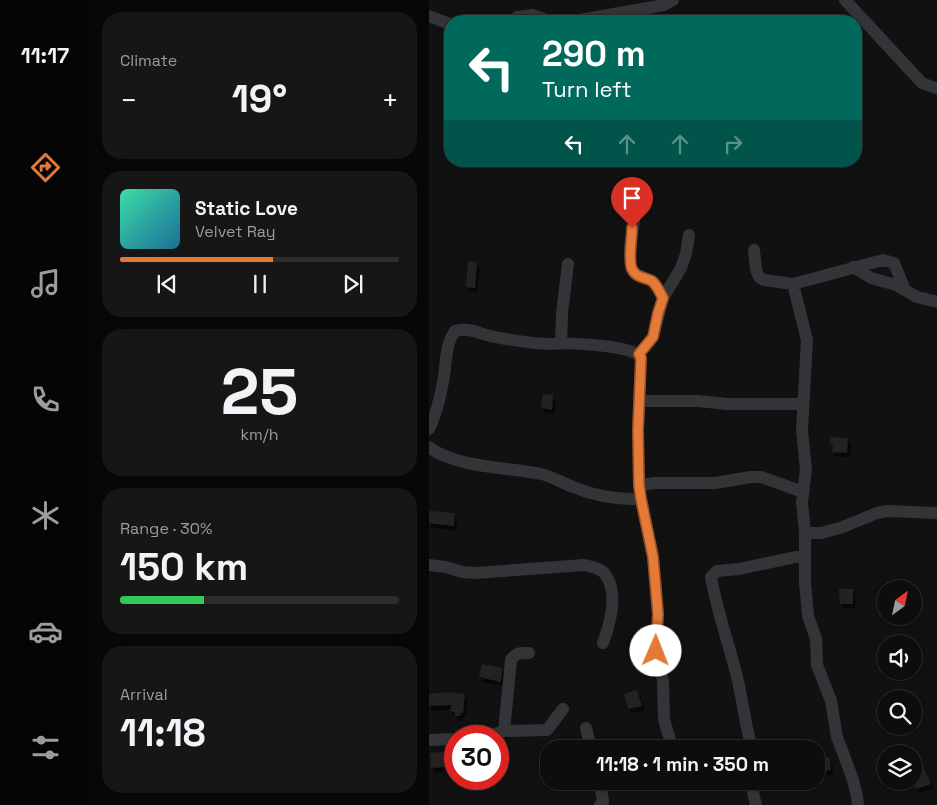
<!DOCTYPE html>
<html lang="en">
<head>
<meta charset="utf-8">
<style>
  :root { --surface:#0d0d0e; --page:#161617; --text:#f1f3f6; --muted:#9a9c9e; --line:#2d2d2e; --accent:#e37a38 }
  body { margin:0; font-family:"Space Grotesk",sans-serif; background:var(--page); color:var(--text); height:100vh; display:flex; flex-direction:column; font-size:19px; white-space:nowrap }
  * { box-sizing:border-box; margin:0 }
  p { font-size:16px; color:var(--muted) }
  .icon { flex:none; width:28px; height:28px; fill:none; stroke:currentColor; stroke-width:2; stroke-linecap:round; stroke-linejoin:round }
  .map { position:relative; flex:1; overflow:hidden }
  .side { display:flex; flex-direction:column; gap:12px; padding:12px; background:#070708; width:339px }
  .side>* { flex:none }
  .hud { position:absolute; left:15px; top:15px; width:418px; height:152px; border-radius:20px; box-shadow:0 1px 4px #0004,0 0 0 1px var(--line); background:#00695c; color:#fff; overflow:hidden }
  .needle { width:32px; rotate:33deg }
  .controls { position:absolute; left:448px; top:580px; display:grid; gap:10px }
  .controls a { display:grid; place-items:center; width:45px; height:45px; border-radius:50%; background:var(--surface); box-shadow:0 1px 4px #0004,0 0 0 1px var(--line); font-size:25px }
  .speed { position:absolute; left:15px; top:725px; display:flex; gap:10px; font-size:25px; font-weight:700; text-align:center }
  .speed>* { display:grid; place-content:center; width:65px; height:65px; border-radius:50%; background:var(--surface); box-shadow:0 1px 4px #0004,0 0 0 1px var(--line); line-height:1 }
  .speed .limit { border:8px solid #d22; background:#fff; color:#111 }
  .pin { position:absolute; display:grid; place-items:center; width:42px; height:42px; color:#fff; margin:-51px -21px; border-radius:50% 50% 50% 0; rotate:-45deg; box-shadow:0 0 5px #0007 }
  .pin .icon { rotate:45deg }
  .me { position:absolute; width:55px; margin:-28px; rotate:1deg; stroke-linejoin:round; filter:drop-shadow(0 0 4px #0008) }
  .turn { display:flex; align-items:center; gap:18px; height:105px; padding:0 15px; font-size:22px }
  .turn .icon { width:65px; height:65px; stroke-width:2.5 }
  .turn b { display:block; font-size:35px; line-height:42px }
  .lanes { display:flex; align-items:center; height:48px; padding:0 15px; background:#0003; justify-content:center; gap:25px; direction:ltr }
  .lanes .off { opacity:.35 }
  .big { font-size:38px; font-weight:600; line-height:1.1 }
  .side .tile { flex:1; display:flex; flex-direction:column; justify-content:center; gap:8px; min-width:0; padding:0 18px; border-radius:20px; background:var(--page) }
  .side .dial { align-items:center; gap:0 }
  .dial b { font-size:65px; line-height:1 }
  .song { display:flex; align-items:center; gap:15px }
  .cover { width:60px; height:60px; border-radius:8px; background:linear-gradient(135deg,hsl(160 70% 55%),hsl(200 70% 35%)) }
  .played { height:5px; border-radius:2px; background:linear-gradient(90deg,var(--accent) 55%,var(--line) 55%) }
  .keys { display:flex; justify-content:space-around; direction:ltr }
  .heat { display:flex; justify-content:space-between; align-items:center; font-size:28px; direction:ltr }
  .charge { height:8px; border-radius:4px; background:linear-gradient(90deg,#34c759 30%,var(--line) 0) }
  .trip { position:absolute; left:111px; top:740px; width:285px; height:50px; border-radius:20px; background:var(--surface); box-shadow:0 1px 4px #0004,0 0 0 1px var(--line); font-weight:600; line-height:50px; text-align:center }
  main { display:flex; flex:1; min-height:0 }
  .tab-bar { display:flex; flex-direction:column; width:90px; justify-content:space-around; align-items:center; background:#050506; color:var(--muted) }
  .tab-bar .icon { width:35px; height:35px }
  .tab-bar .active { color:var(--accent) }
  .tab-bar b { font-size:22px; color:var(--text) }
  .map>svg:first-child { display:block }
  .building { fill:#212223; filter:url(#shadow) }
  .lines { fill:none; stroke-linecap:round; stroke-linejoin:round }
  .minor { stroke:#323437; stroke-width:12 }
  .route-casing { stroke:#944f24; stroke-width:12 }
  .route { stroke:#e37a38; stroke-width:9 }
</style>
</head>
<body>
<main>
<nav class="tab-bar">
<b>11:17</b>
<svg class="icon active" aria-label="directions" viewBox="0 0 24 24"><path d="M12 3l9 9-9 9-9-9zM9 14v-3h6M13 9l2 2-2 2"/></svg>
<svg class="icon" aria-label="music" viewBox="0 0 24 24"><path d="M9 18V5l10-2v13"/><circle cx="6" cy="18" r="3"/><circle cx="16" cy="16" r="3"/></svg>
<svg class="icon" aria-label="phone" viewBox="0 0 24 24"><path d="M5 4h4l2 5-3 2q2 4 5 5l2-3 5 2v4C11 20 4 13 5 4z"/></svg>
<svg class="icon" aria-label="climate" viewBox="0 0 24 24"><path d="M12 3v18M4 7l16 10M4 17L20 7"/></svg>
<svg class="icon" aria-label="car" viewBox="0 0 24 24"><path d="M5 17H2v-5l4-1 3-4h7l3 4 3 1v5h-3M9 17h6M6 11h13"/><circle cx="7" cy="17" r="2"/><circle cx="17" cy="17" r="2"/></svg>
<svg class="icon" aria-label="filters" viewBox="0 0 24 24"><path d="M4 7h16M4 17h16"/><circle cx="9" cy="7" r="2"/><circle cx="15" cy="17" r="2"/></svg>
</nav>
<section class="side">
<div class="tile"><p>Climate</p>
<div class="heat"><a>−</a><b class="big">19°</b><a>+</a></div>
</div>
<div class="tile">
<div class="song"><i class="cover"></i><div><b>Static Love</b><p>Velvet Ray</p></div></div>
<div class="played"></div>
<div class="keys"><svg class="icon" aria-label="previous" viewBox="0 0 24 24"><path d="M18 5L8 12l10 7zM5 5v14"/></svg><svg class="icon" aria-label="pause" viewBox="0 0 24 24"><path d="M8 5v14M16 5v14"/></svg><svg class="icon" aria-label="next" viewBox="0 0 24 24"><path d="M6 5l10 7-10 7zM19 5v14"/></svg></div>
</div>
<div class="tile dial"><b>25</b><p>km/h</p></div>
<div class="tile"><p>Range · 30%</p><b class="big">150 km</b><div class="charge"></div></div>
<div class="tile"><p>Arrival</p><b class="big">11:18</b></div>
</section>
<div class="map">
<svg width="509" height="805" viewBox="0 0 509 805">
  <defs>
    <filter id="shadow"><feDropShadow dx="2.5" dy="4.5" stdDeviation="0" flood-color="#0009"/></filter>
  </defs>
  <rect width="100%" height="100%" fill="#111112"/>
  <path class="building" d="M39,261L48,262L46,288L37,287Z
    M114,394L124,395L123,410L112,408Z
    M401,437L419,438L418,453L403,452L404,444H401Z
    M0,511L26,513L25,526L0,523Z
    M410,589H424V604H411Z
    M53,664L73,668L72,682L50,677Z
    M208,690L213,706L199,709L195,694Z
    M19,692L36,694L34,713H32L31,716H25L26,712L21,711L22,705L0,706V694Z
    M26,751V766L2,768L1,753Z
    M400,757L402,770L388,772V759Z
    M493,763L502,784L487,789L484,780V767Z"/>
  <g class="lines">
    <path class="minor" d="M416,0L493,83L509,89
      M0,16L21,24
      M84,21L88,17L104,15L120,21
      M145,21L235,5L244,0
      M209,202C206,216 196,259 204,271C208,277 215,277 221,280C227,283 231,292 234,298
      M325,250L327,270L330,277L335,280L364,284L454,260L465,263L476,290
      M424,267L442,278L467,285L488,297L509,302
      M364,284L378,340L373,430L377,470L373,502L376,533V582L379,616L387,639L388,665L402,701L408,737L423,777L428,796L429,805
      M132,343C148,344 204,345 212,358L209,430L210,485L212,499L224,557L229,614L227,651L234,681L235,719L242,744
      M210,354L224,337L234,298L252,268L257,254L260,235
      M210,401H269L298,404H374
      M0,429C8,413 12,394 15,376C17,361 17,343 26,331C38,327 49,333 61,336C77,339 117,347 132,343L133,313L139,264
      M0,447C27,468 79,467 112,474C122,476 133,483 144,487C166,496 188,500 212,499
      M210,485L227,483H286L322,477H332L374,492
      M376,533H392L411,528L448,513L458,511L509,513
      M0,565L17,567L33,572L46,573L155,565C162,567 172,568 176,574C190,592 181,624 174,643
      M157,728L162,749
      M75,731L82,660C87,652 91,653 100,653
      M60,736L75,731L118,730L134,709
      M0,740L26,739
      M323,749C316,725 314,701 308,677C300,644 288,612 282,577L288,571L310,569L376,555
      M170,781L174,800V803L171,805
      M323,781V788L327,805"/>
  </g>
  <g class="lines">
    <g class="route-casing">
      <path id="route" d="M203,228C203,238 199,260 203,269C207,278 216,277 223,281C228,285 231,293 234,298L229,313L224,337L210,354L212,358L209,430L210,485L212,499L224,557L229,614L227,651"/>
    </g>
    <use href="#route" class="route"/>
  </g>
</svg>
<div class="controls">
<a><svg class="needle" viewBox="-14 -14 28 28"><path d="M0-13l5 13h-10z" fill="#e53935"/><path d="M0 13l5-13h-10z" fill="#9a9c9e"/></svg></a>
<a><svg class="icon" aria-label="sound" viewBox="0 0 24 24"><path d="M4 9h4l5-4v14l-5-4H4zM17 9q2 3 0 6"/></svg></a>
<a><svg class="icon" aria-label="search" viewBox="0 0 24 24"><circle cx="10" cy="10" r="6"/><path d="M15 15l6 6"/></svg></a>
<a><svg class="icon" aria-label="layers" viewBox="0 0 24 24"><path d="M12 4l9 5-9 5-9-5zM3 14l9 5 9-5"/></svg></a>
</div>
<div class="speed"><div class="limit">30</div></div>
<div class="pin" style="left:203px;top:228px;background:#d93025"><svg class="icon" aria-label="arrive" viewBox="0 0 24 24"><path d="M6 21V4h12l-3 4 3 4H6"/></svg></div>
<svg class="me" style="left:227px;top:651px" viewBox="-20 -20 40 40"><circle r="19" fill="#fff"/><path d="M0-13L10 11 0 6-10 11z" fill="#e37a38"/></svg>
<div class="trip">11:18 · 1 min · 350 m</div>
<div class="hud">
<div class="turn"><svg class="icon" aria-label="left" viewBox="0 0 24 24"><path d="M17 20v-9H6M10 6l-5 5 5 5"/></svg><div><b>290 m</b>Turn left</div></div>
<div class="lanes"><svg class="icon" aria-label="left" viewBox="0 0 24 24"><path d="M17 20v-9H6M10 6l-5 5 5 5"/></svg><svg class="icon off" aria-label="ahead" viewBox="0 0 24 24"><path d="M12 20V5M6 11l6-6 6 6"/></svg><svg class="icon off" aria-label="ahead" viewBox="0 0 24 24"><path d="M12 20V5M6 11l6-6 6 6"/></svg><svg class="icon off" aria-label="right" viewBox="0 0 24 24"><path d="M7 20v-9h11M14 6l5 5-5 5"/></svg></div>
</div>
</div>
</main>
</body>
</html>
